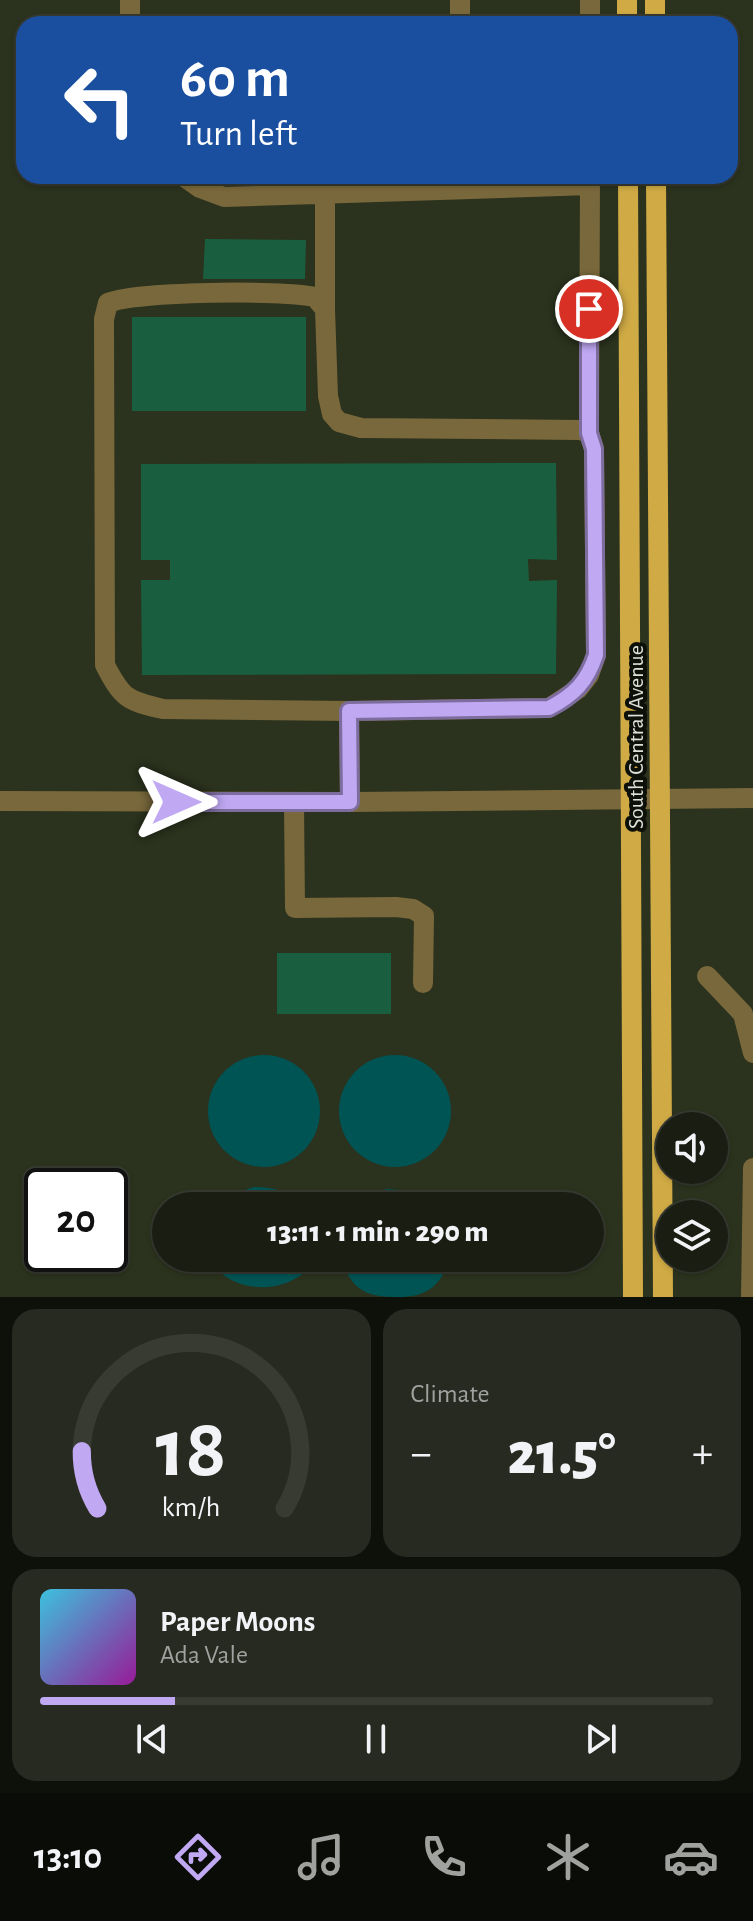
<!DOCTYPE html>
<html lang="en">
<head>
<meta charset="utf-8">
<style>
  :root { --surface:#1a1d12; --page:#272a20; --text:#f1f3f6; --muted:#9fa29f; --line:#383b32; --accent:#c0a8f3 }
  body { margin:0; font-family:"Alegreya Sans",sans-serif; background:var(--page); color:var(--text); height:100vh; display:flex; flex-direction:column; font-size:30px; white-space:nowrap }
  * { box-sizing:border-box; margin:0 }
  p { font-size:26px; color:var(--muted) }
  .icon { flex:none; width:44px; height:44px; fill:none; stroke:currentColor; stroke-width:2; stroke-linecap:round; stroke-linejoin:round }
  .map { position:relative; height:1297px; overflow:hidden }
  .drawer { display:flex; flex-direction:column; gap:12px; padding:12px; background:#0e100a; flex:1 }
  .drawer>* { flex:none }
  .guide { position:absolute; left:16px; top:16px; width:722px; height:168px; border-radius:24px; box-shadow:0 2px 6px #0004,0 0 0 2px var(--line); background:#1a4fa0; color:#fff; overflow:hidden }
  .controls { position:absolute; left:656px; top:1112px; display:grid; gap:16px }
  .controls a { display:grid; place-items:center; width:72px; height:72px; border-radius:50%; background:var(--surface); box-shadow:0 2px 6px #0004,0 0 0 2px var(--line); font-size:40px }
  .speed { position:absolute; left:24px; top:1168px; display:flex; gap:16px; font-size:40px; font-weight:700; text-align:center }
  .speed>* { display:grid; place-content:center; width:104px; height:104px; border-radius:50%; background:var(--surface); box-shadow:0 2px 6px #0004,0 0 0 2px var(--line); line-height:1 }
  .speed .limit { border:4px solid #111; border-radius:12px; background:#fff; color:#111 }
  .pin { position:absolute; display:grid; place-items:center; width:68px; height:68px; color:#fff; margin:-34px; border:4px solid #fff; border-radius:50%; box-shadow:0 2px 8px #0007 }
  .me { position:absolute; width:88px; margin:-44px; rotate:90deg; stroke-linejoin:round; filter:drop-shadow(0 0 6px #0008) }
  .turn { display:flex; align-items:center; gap:28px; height:168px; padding:0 32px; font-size:36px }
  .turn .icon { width:104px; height:104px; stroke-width:2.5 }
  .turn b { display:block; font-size:56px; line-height:68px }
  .big { font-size:60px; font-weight:800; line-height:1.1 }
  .drawer .tile { flex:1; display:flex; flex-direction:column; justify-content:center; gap:12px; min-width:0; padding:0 28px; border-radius:24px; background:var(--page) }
  .drawer .dial { align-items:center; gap:0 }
  .dial svg { height:208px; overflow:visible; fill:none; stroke:var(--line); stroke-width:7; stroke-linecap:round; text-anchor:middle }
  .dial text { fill:var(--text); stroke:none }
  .song { display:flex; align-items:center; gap:24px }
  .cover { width:96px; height:96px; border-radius:12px; background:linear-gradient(135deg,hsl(190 70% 55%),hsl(300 70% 35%)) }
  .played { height:8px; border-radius:4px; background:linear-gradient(90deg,var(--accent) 20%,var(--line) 20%) }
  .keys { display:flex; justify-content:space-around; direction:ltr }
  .heat { display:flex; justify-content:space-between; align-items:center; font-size:44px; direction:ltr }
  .drawer .tiles { flex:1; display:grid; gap:12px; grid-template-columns:1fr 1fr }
  .tile:last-child { grid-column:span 2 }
  .trip { position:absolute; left:152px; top:1192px; width:452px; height:80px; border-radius:40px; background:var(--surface); box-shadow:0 2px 6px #0004,0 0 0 2px var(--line); font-weight:800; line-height:80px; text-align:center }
  .dock { display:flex; height:128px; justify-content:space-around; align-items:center; background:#0a0c07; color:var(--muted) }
  .dock .icon { width:56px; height:56px }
  .dock .selected { color:var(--accent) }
  .dock b { font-size:36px; color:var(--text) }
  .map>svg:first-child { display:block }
  .built { fill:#2b321d; fill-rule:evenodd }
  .water { fill:#005454 }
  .building { fill:#195f3f }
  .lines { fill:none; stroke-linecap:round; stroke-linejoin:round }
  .minor { stroke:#79683b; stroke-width:20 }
  .major { stroke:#cfaa45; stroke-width:20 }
  .route-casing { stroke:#7d6d9e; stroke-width:20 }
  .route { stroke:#c0a8f3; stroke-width:14 }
  .labels { text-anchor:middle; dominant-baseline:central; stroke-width:8; stroke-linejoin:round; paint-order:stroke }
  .street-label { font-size:22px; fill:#dce0d6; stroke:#0d0f09 }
</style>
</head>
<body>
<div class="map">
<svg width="753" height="1297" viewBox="0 0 753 1297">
  <rect width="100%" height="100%" fill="#222718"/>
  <path class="built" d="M0,0H753V1297H0ZM24,24H730V176H24ZM670,1126H714V1170H670ZM42,1186H110V1254H42ZM166,1206H590V1258H166ZM670,1214H714V1258H670Z"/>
  <path class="water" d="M339 1111a56 56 0 1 1 112 0a56 56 0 1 1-112 0Z
    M208 1111a56 56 0 1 1 112 0a56 56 0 1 1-112 0Z
    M254,1187C275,1187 289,1192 305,1206H220L236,1193Z
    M387,1189C407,1190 420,1193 436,1206H355L369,1195Z
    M208,1258H317C293,1297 231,1297 208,1258Z
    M340,1258H450C441,1285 428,1297 399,1297C365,1297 353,1291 340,1258Z"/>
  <path class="building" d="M205,239L306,240L305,279H203Z
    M132,317H306V411H132Z
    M556,463L557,560L528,559L529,581L557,580L556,674L142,675L141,580H170V560H141V464Z
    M277,953H391V1014H277Z"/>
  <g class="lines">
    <path class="minor" d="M460,0V24
      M130,24V0
      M590,24V0
      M183,176L200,188L224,197L590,185
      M325,194V309
      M589,433L590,176
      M349,711L549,708L578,689L589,675L596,655L594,449L589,433L580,430L361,428L339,422L332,414L328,396L325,309L315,297C282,290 135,291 108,303L104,319L105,665C122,698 127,701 163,709L349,711L350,802
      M0,801L350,802L753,798
      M294,802L295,908L396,907L413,909L424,916L423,983
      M707,976L743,1014L753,1053
      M751,1297L753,1168"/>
    <path class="major" d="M627,0V24
      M655,0V24
      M628,176L633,1297
      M656,176L663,1297"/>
  </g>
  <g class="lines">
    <g class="route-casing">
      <path id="route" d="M176,802H350L349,711L549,708C574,695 587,682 596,655L594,449L589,433V309"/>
    </g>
    <use href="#route" class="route"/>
  </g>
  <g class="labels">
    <g class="street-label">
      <text transform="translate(636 737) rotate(-90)">South Central Avenue</text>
    </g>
  </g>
</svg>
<div class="controls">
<a><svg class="icon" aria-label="sound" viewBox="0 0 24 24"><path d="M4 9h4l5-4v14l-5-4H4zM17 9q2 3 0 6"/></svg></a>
<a><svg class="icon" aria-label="layers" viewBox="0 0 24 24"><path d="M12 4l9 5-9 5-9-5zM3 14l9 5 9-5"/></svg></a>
</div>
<div class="speed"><div class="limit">20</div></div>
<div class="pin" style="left:589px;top:309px;background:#d93025"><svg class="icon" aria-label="arrive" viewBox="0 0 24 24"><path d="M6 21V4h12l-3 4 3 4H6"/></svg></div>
<svg class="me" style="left:176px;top:802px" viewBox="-20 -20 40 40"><path d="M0-17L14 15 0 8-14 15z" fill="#c0a8f3" stroke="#fff" stroke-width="4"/></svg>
<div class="trip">13:11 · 1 min · 290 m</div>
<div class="guide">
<div class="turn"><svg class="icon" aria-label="left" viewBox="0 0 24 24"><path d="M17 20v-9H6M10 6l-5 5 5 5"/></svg><div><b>60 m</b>Turn left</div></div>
</div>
</div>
<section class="drawer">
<div class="tiles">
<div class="tile dial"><svg viewBox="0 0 100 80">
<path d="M14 69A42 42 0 1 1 86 69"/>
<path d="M14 69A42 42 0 0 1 8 47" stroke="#c0a8f3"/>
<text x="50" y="56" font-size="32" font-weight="700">18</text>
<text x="50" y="72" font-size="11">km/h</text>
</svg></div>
<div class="tile"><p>Climate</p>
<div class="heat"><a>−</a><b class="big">21.5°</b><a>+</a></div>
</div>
<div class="tile">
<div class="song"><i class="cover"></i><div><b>Paper Moons</b><p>Ada Vale</p></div></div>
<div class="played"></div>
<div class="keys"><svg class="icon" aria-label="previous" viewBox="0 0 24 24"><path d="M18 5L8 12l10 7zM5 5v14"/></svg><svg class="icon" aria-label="pause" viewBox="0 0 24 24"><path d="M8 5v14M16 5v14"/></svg><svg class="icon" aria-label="next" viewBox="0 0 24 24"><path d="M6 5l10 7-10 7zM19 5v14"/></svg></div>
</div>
</div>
</section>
<nav class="dock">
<b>13:10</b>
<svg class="icon selected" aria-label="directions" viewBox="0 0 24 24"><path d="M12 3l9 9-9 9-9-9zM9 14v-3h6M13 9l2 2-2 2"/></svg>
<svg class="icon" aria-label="music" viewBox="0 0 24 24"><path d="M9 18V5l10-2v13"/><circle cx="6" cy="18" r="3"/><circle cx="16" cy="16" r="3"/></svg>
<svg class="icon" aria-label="phone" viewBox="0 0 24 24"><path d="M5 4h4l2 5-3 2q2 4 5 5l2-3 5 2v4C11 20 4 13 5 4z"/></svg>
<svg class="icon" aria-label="climate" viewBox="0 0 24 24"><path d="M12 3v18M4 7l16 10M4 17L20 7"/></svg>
<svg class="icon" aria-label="car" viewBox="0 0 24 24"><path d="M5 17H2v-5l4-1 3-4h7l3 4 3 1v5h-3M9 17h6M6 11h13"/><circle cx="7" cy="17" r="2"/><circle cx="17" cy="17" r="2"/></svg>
</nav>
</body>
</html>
